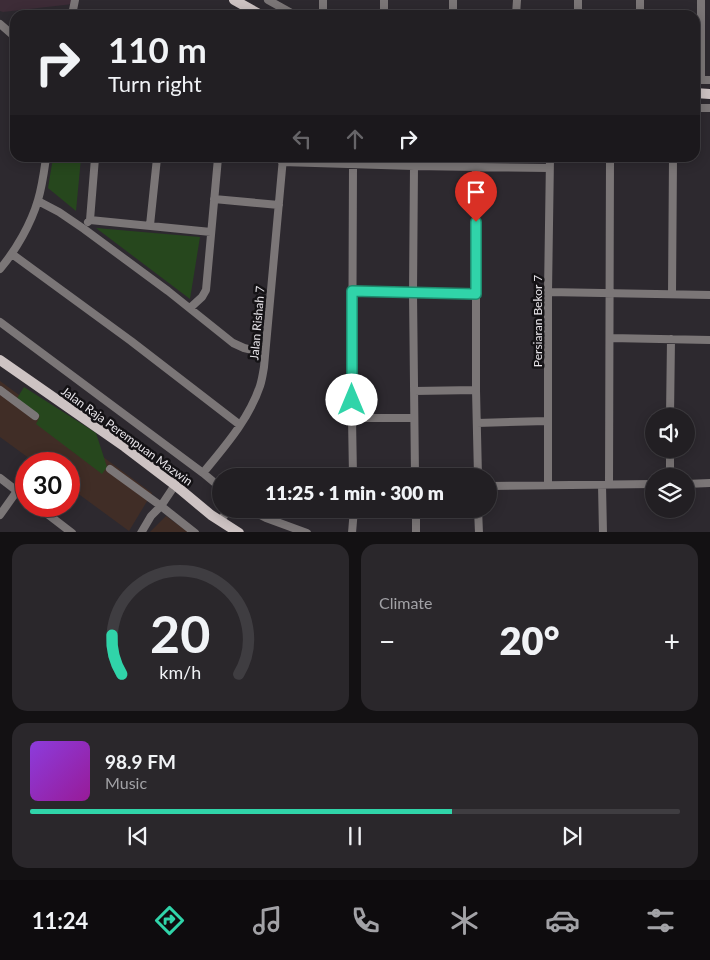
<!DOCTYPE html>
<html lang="en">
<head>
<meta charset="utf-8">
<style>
  :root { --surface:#221f23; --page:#2a272b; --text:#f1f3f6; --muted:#a2a2a6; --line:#3f3d41; --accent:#30d4a9 }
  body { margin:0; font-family:Lato,sans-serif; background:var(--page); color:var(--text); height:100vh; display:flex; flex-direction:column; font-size:19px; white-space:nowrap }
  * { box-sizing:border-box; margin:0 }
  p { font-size:16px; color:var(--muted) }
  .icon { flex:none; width:28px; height:28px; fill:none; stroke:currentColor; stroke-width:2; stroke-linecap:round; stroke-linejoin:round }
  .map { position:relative; height:532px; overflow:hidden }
  .side { display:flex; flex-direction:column; gap:12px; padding:12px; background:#131113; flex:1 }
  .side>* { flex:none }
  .banner { position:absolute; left:10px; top:10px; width:690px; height:152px; border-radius:15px; box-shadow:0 2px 12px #0003,0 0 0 1px var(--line); background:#221f23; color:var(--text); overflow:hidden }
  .controls { position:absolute; left:645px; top:408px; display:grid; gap:10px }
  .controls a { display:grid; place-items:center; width:50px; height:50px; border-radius:50%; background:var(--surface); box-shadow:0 2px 12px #0003,0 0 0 1px var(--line); font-size:25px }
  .speed { position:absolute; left:15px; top:452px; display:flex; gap:10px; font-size:25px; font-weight:700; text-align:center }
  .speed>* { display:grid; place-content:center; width:65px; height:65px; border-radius:50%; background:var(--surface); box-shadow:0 2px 12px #0003,0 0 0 1px var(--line); line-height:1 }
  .speed .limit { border:8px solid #d22; background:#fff; color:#111 }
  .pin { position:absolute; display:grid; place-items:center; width:42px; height:42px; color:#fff; margin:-51px -21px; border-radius:50% 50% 50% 0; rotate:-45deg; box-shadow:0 0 5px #0007 }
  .pin .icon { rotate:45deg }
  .me { position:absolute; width:55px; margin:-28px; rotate:0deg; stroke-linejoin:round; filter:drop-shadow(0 0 4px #0008) }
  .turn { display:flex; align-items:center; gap:18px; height:105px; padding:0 15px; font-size:22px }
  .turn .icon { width:65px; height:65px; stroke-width:2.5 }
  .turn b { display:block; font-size:35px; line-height:42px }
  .lanes { display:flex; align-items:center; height:48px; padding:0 15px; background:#0003; justify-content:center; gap:25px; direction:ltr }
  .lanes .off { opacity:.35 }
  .big { font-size:38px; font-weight:800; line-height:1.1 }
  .side .widget { flex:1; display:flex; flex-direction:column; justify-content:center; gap:8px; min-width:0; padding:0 18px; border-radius:15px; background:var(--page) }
  .side .dial { align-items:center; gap:0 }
  .dial svg { height:130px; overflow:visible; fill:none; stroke:var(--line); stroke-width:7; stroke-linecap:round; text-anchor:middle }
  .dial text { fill:var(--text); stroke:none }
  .song { display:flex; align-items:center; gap:15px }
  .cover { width:60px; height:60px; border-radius:8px; background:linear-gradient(135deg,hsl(270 70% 55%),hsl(300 70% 35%)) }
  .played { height:5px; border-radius:2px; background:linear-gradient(90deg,var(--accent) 65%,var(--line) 65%) }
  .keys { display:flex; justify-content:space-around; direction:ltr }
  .heat { display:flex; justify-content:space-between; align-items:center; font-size:28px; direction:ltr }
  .side .tiles { flex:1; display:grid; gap:12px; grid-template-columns:1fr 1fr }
  .widget:last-child { grid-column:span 2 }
  .trip { position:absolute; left:212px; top:468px; width:285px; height:50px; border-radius:25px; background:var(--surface); box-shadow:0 2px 12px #0003,0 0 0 1px var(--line); font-weight:800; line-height:50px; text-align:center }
  .dock { display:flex; height:80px; justify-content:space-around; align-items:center; background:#0e0c0e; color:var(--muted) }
  .dock .icon { width:35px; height:35px }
  .dock .selected { color:var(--accent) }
  .dock b { font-size:22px; color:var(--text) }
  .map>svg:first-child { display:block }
  .commercial { fill:#402d26 }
  .industrial { fill:#3d2c37 }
  .green { fill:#26471d }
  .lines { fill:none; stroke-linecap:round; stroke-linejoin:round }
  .minor { stroke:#7b7677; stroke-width:8 }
  .major { stroke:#cdc3c3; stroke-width:10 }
  .route-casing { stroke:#1f8a6e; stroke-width:12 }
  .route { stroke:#30d4a9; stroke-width:9 }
  .labels { text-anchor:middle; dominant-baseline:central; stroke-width:5; stroke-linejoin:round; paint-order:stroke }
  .street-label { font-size:12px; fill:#e8e5ea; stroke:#141215 }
</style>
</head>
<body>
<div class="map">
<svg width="710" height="533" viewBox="0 0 710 533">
  <rect width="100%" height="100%" fill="#2d292f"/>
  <path class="commercial" d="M0,381L152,493L129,531L69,487V464H37L0,437Z
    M166,516L188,532H150Z"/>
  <path class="industrial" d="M0,0H74L73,4L3,12L0,11Z"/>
  <path class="green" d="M53,158H81L76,211L48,188Z
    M96,228L200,237L190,299Z
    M24,387L96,433L107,467L102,474L36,424L40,416L16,400Z"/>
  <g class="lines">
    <path class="minor" d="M268,0L295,15
      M384,0V15
      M640,0V15
      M73,11L86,15
      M72,15L75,0
      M323,15V0
      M453,15V0
      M516,15L517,0
      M578,15V0
      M0,24L15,37
      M695,80H710
      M701,80V0
      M695,108H710
      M282,162L414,166L549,168
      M353,165L352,418L353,476
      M414,166L413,293L415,476
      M476,167V390L478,476
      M214,199L279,205
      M38,201L59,212L84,229L168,291L233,343L244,348L265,353
      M90,220L211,232
      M88,222L90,220L95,158
      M150,225L157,158
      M12,254L131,341L240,425
      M0,269C16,250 31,224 38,200C42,187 44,172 46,158
      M352,291L476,294
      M548,292L710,295
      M672,294L673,158
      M190,308L202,297L206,290L218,158
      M0,322L203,473L221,488
      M610,338L710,340
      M0,390L35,416
      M414,391L476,390
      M670,416L671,339
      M352,418H414
      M477,423L547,421
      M110,469L161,506L195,533
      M203,473C225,446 249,419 260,386C262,380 263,373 264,367L283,158
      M670,476V449
      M0,478L26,498
      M609,484L610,158
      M686,484L710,483
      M548,485V292L550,158
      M602,485L603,533
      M489,486L654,484
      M37,506L72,533
      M249,509L266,518L307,533
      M416,509V533
      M478,509L479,533
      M0,515L17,491
      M220,521L229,509
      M141,533L151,516L161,506L175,485
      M352,533L354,509"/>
    <path class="major" d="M234,0L261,15
      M695,93L710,94
      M0,360L125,447L175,485L211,515L239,533"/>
  </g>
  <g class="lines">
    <g class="route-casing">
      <path id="route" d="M352,400V291L476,294V222"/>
    </g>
    <use href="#route" class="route"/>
  </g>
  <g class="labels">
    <g class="street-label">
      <text transform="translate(537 321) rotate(-90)">Persiaran Bekor 7</text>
      <text transform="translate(257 323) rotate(-85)">Jalan Rishah 7</text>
      <text transform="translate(127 436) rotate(36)">Jalan Raja Perempuan Mazwin</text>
    </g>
  </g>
</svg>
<div class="controls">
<a><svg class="icon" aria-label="sound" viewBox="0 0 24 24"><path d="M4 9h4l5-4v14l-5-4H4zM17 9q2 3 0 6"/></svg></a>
<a><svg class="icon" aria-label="layers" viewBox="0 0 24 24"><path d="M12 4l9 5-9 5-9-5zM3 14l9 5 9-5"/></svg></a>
</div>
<div class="speed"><div class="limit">30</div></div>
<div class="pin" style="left:476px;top:222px;background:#d93025"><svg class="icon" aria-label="arrive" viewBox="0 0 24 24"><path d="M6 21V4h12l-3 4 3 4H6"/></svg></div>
<svg class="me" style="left:352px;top:400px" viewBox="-20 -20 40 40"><circle r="19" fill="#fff"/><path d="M0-13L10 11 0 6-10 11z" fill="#30d4a9"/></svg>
<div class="trip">11:25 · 1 min · 300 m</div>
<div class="banner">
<div class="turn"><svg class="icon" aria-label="right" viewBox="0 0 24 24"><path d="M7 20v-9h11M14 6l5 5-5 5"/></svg><div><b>110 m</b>Turn right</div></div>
<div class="lanes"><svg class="icon off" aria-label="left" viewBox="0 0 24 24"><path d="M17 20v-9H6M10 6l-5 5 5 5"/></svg><svg class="icon off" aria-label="ahead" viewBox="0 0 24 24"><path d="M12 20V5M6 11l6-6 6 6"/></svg><svg class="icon" aria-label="right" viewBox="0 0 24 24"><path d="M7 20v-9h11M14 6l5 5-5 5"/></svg></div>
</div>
</div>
<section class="side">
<div class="tiles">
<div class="widget dial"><svg viewBox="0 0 100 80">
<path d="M14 69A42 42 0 1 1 86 69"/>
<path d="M14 69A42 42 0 0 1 8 45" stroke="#30d4a9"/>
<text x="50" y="56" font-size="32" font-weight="700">20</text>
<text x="50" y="72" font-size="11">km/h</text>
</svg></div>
<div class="widget"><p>Climate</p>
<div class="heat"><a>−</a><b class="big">20°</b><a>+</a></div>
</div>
<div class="widget">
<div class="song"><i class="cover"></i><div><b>98.9 FM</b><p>Music</p></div></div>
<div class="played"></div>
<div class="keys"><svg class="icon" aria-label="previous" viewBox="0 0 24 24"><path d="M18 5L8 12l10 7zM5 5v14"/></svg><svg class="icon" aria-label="pause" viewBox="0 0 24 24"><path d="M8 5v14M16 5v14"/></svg><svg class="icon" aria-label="next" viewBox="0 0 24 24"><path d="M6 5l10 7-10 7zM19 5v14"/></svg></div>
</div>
</div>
</section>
<nav class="dock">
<b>11:24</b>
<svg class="icon selected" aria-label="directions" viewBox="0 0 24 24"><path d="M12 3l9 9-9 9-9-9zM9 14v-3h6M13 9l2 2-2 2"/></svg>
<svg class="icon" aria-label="music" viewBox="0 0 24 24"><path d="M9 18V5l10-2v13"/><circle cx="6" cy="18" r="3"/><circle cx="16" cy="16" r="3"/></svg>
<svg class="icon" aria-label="phone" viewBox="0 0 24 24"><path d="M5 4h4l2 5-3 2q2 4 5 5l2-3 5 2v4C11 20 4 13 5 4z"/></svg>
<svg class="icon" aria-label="climate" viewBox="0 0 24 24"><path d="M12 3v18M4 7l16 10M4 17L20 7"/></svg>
<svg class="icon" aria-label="car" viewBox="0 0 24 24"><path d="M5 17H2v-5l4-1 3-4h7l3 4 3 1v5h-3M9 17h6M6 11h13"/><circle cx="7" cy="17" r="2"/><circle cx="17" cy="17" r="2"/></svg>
<svg class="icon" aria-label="filters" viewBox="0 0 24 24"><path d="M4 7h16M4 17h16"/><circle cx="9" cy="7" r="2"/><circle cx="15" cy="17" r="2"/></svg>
</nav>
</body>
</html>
